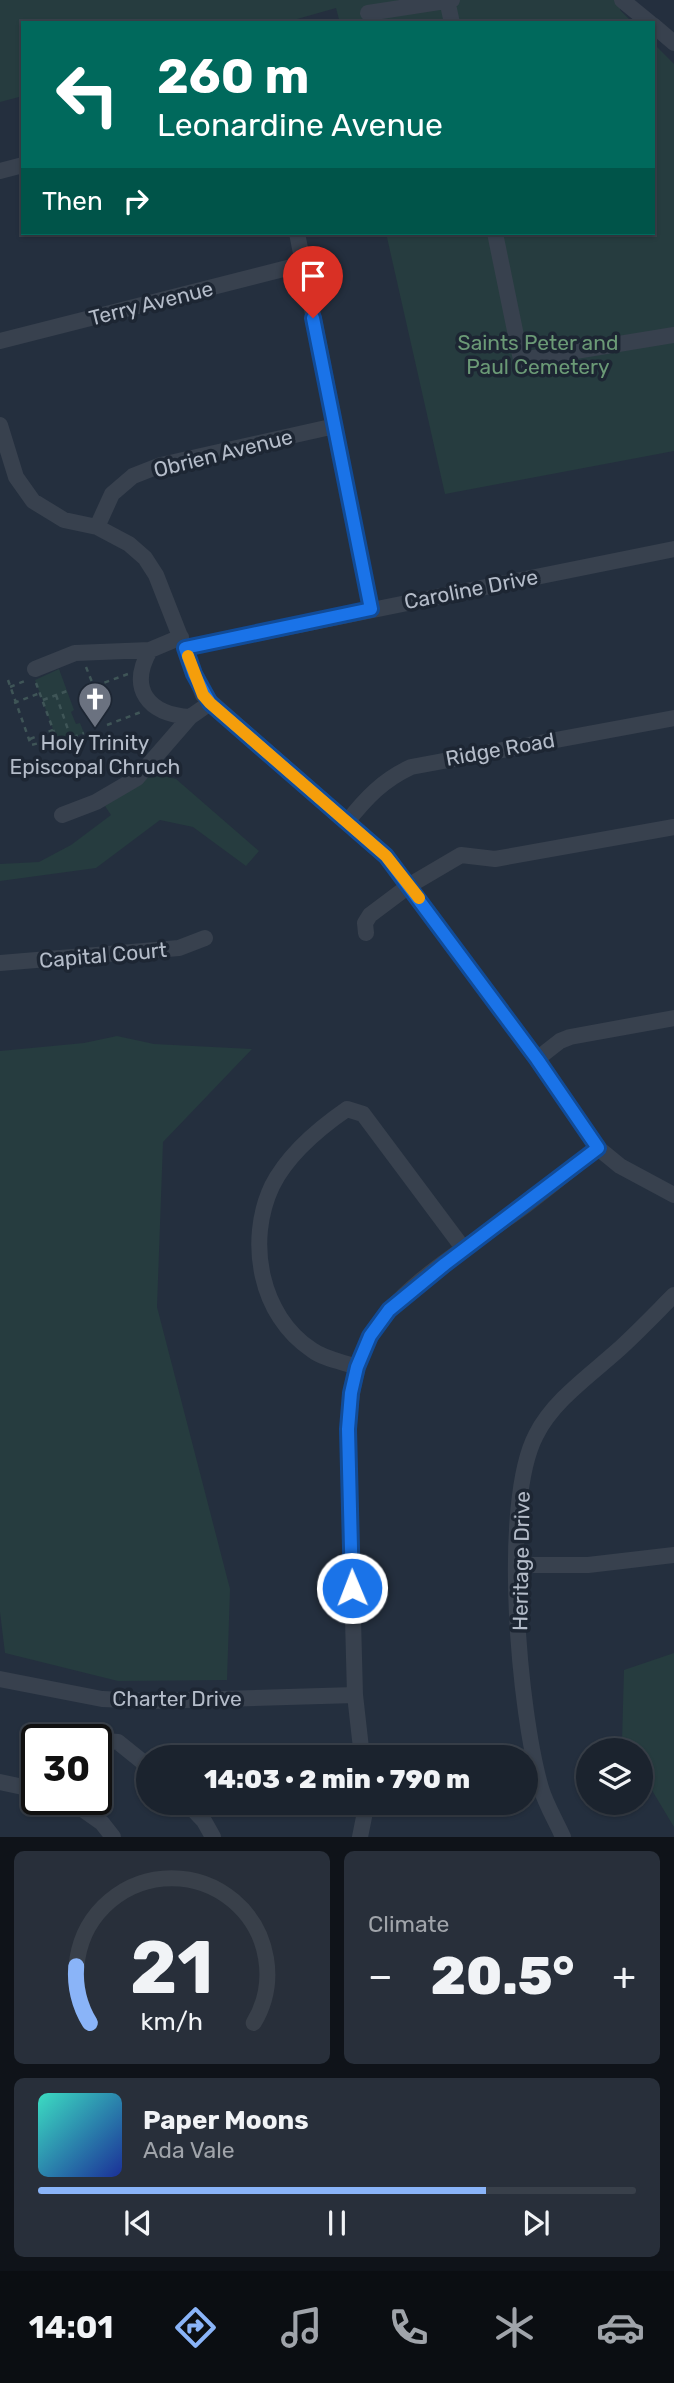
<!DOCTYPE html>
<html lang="en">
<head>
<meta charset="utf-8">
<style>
  :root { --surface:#1b232e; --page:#282f3a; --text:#f1f3f6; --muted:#a0a4aa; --line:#39404a; --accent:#8ab4f8 }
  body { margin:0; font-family:Rubik,sans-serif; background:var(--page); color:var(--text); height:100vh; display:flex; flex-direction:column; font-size:26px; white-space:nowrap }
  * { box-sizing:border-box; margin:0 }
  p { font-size:23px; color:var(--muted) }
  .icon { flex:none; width:38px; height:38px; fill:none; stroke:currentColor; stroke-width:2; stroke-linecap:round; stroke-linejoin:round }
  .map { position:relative; height:1837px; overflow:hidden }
  .details { display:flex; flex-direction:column; gap:14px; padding:14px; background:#0f1319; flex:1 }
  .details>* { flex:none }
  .hud { position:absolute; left:21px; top:21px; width:634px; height:214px; border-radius:0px; box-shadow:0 2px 5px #0004,0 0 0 2px var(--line); background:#00695c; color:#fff; overflow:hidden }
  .fabs { position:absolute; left:576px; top:1738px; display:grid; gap:14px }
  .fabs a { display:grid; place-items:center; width:77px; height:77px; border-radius:50%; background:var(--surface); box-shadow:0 2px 5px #0004,0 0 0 2px var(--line); font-size:35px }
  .speed { position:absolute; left:21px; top:1724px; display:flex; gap:14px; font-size:35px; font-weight:700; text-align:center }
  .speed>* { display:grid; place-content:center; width:91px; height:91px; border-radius:50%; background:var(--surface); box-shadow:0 2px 5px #0004,0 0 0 2px var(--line); line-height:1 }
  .speed .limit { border:4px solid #111; border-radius:10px; background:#fff; color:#111 }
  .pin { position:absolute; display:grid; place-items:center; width:60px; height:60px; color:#fff; margin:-72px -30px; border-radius:50% 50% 50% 0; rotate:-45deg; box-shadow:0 0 7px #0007 }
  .pin .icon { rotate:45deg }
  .me { position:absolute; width:77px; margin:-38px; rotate:359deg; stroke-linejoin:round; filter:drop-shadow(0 0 5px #0008) }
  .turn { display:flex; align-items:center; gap:24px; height:147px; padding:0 21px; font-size:32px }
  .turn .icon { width:91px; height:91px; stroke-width:2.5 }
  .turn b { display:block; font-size:49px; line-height:60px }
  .then { display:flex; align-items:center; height:66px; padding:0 21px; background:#0003; gap:14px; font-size:26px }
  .big { font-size:52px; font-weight:800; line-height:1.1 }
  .details .widget { flex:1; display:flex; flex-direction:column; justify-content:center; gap:10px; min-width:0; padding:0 24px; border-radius:10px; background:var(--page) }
  .details .dial { align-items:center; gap:0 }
  .dial svg { height:182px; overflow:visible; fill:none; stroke:var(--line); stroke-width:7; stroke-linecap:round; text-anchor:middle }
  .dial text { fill:var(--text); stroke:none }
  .song { display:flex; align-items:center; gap:21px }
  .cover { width:84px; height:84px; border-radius:10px; background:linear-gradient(135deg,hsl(170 70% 55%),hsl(230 70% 35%)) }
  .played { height:7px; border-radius:4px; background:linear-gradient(90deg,var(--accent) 75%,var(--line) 75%) }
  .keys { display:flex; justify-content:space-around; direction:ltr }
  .heat { display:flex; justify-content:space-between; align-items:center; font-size:38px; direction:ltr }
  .details .tiles { flex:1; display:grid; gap:14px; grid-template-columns:1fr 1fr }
  .widget:last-child { grid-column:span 2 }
  .trip { position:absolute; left:136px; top:1745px; width:402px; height:70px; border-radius:35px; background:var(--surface); box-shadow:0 2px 5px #0004,0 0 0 2px var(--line); font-weight:800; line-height:70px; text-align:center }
  .dock { display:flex; height:112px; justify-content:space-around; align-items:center; background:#0b0e12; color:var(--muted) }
  .dock .icon { width:49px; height:49px }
  .dock .on { color:var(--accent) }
  .dock b { font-size:32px; color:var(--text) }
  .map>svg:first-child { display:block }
  .green { fill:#263c3f }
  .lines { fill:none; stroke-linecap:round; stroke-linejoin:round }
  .path { stroke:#3f5557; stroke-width:2.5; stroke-dasharray:5 5; stroke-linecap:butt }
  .minor { stroke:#38414e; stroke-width:16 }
  .route-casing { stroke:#114b97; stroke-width:18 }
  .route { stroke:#1a73e8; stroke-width:12 }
  .slow { stroke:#f59e0b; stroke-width:12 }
  .labels { text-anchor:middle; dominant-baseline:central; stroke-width:7; stroke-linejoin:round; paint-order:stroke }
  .street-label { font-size:21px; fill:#b4bcc9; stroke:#1d2633 }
  .park-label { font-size:21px; fill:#6b9a76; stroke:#1d2633 }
  .poi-label { font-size:21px; fill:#b4bcc9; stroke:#1d2633 }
</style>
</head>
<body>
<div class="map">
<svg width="674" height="1837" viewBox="0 0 674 1837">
  <rect width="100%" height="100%" fill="#242f3e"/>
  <path class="green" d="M0,0H624L620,10L633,23H340L336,8L283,23H23V96L0,102Z
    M653,43L674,64V451L445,494L386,233H653Z
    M59,669L74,710L71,712L76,724L80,723L84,733L58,743L35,680Z
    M155,773L176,779L259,851L246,866L193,827L160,820L96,868L0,881V864L39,862L71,845L111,815L105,806Z
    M117,1036L154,1044L252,1049L163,1142L157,1307L230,1589L227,1680L118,1681L5,1653L0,1612V1051L84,1043Z
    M674,1653V1827L641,1772L640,1750H627L622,1741L624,1670Z"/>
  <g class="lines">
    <path class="path" d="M86,667L94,687L92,688
      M8,680L31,745L57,739
      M36,683L58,743L84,733
      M95,686L128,674
      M10,687L27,680
      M56,695L71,738
      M43,700L67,691
      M14,703L40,693
      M107,725L141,712
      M30,739L53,730"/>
    <path class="minor" d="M447,0L452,23
      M622,0L650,23
      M368,13L452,0
      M653,25L674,43
      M0,171L23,165
      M297,233L371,609
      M495,233L521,360L674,335
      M0,341L303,264
      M0,425L16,477L33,501L64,520L97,527L129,544L145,558L156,575L203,695L386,856L537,1059L598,1148L620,1166L674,1195
      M97,527L112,494L133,476L161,465L335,426
      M185,648L674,549
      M150,650C128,689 148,714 190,717
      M35,669L75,653L150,650L181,637
      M62,815L96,802L137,778L190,717L210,703
      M347,822C366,798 383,780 411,767L674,718
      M366,933L365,923L370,915L410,885L461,855L495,859L674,827
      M0,963L179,948L205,938
      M537,1059L560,1041L570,1037L674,1018
      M357,1367C343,1362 324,1359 312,1350C260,1316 246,1241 272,1186C288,1154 318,1129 347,1109L363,1114L463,1248
      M518,1565H588L674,1555
      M0,1679L102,1699L150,1701L355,1695
      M96,1740L118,1742L149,1767
      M362,1757L355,1695L348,1429C351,1396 354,1365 371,1336C400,1284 479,1240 526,1205C551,1186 574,1167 598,1148
      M0,1782L37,1790
      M68,1799L102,1823L113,1837
      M186,1802L204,1821L213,1837
      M360,1837L367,1802
      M563,1837C556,1821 546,1805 541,1788C519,1713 500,1504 536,1435C553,1401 589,1376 617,1351C637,1333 655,1314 674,1295"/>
  </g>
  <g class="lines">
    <g class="route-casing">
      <path id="route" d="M313,318L371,609L185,648L194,674L210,703L386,856L537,1059L598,1148L445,1264L389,1310L370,1336L357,1367L351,1393L348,1429L352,1588"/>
    </g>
    <use href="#route" class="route"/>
    <path class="slow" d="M188,656L203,695L210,703L386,856L419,898"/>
  </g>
  <defs>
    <g id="church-pin" transform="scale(1.75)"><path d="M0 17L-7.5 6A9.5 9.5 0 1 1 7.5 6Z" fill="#6b7280" stroke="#1d2633"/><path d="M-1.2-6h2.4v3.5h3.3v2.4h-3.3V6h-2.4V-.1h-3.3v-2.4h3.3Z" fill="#fff"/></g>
  </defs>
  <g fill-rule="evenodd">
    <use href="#church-pin" x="95" y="699"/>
  </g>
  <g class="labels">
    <g class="street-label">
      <text transform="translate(151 303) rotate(-14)">Terry Avenue</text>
      <text transform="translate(223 453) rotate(-14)">Obrien Avenue</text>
      <text transform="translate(471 589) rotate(-11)">Caroline Drive</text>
      <text transform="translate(500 749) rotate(-10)">Ridge Road</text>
      <text transform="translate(103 955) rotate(-5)">Capital Court</text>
      <text transform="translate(521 1561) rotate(-89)">Heritage Drive</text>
      <text x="177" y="1698">Charter Drive</text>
    </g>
    <g class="park-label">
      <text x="538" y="342">Saints Peter and<tspan x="538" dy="24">Paul Cemetery</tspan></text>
    </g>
    <g class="poi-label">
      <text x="95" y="742">Holy Trinity<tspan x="95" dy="24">Episcopal Chruch</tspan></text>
    </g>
  </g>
</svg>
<div class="fabs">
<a><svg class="icon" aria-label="layers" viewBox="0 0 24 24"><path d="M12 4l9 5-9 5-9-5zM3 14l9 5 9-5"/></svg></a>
</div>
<div class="speed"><div class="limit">30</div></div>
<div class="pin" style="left:313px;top:318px;background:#d93025"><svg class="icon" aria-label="arrive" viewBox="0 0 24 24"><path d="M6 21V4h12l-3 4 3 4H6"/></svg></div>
<svg class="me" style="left:352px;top:1588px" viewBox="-20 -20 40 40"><circle r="17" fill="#1a73e8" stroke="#fff" stroke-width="3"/><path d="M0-11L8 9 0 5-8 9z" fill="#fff"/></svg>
<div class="trip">14:03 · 2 min · 790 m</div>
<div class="hud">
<div class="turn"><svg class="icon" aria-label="left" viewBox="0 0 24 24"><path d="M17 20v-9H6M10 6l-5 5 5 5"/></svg><div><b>260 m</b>Leonardine Avenue</div></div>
<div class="then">Then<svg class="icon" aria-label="right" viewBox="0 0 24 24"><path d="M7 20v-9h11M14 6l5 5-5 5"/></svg></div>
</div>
</div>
<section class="details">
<div class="tiles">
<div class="widget dial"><svg viewBox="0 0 100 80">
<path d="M14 69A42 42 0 1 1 86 69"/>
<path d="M14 69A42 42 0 0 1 8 44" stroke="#8ab4f8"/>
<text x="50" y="56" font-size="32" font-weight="700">21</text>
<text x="50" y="72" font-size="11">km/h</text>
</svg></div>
<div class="widget"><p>Climate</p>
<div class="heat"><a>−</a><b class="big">20.5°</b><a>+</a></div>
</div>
<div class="widget">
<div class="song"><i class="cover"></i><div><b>Paper Moons</b><p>Ada Vale</p></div></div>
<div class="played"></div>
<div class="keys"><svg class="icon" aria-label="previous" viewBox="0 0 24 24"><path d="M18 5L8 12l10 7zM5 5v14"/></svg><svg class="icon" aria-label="pause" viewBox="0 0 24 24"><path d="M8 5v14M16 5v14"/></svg><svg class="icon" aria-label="next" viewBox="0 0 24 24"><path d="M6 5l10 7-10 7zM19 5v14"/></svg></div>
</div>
</div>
</section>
<nav class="dock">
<b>14:01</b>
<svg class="icon on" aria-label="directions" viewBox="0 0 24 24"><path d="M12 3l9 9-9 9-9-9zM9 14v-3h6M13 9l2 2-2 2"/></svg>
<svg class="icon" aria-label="music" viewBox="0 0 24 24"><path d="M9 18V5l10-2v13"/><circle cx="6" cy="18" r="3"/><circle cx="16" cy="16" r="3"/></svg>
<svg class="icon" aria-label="phone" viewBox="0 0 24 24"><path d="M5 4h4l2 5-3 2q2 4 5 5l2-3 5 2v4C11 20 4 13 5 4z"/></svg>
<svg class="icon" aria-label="climate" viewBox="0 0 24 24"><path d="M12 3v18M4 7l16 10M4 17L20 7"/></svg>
<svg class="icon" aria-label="car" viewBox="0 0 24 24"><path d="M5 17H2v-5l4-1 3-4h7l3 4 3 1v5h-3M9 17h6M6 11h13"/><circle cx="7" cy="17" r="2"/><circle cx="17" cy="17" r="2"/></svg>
</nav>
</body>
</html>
